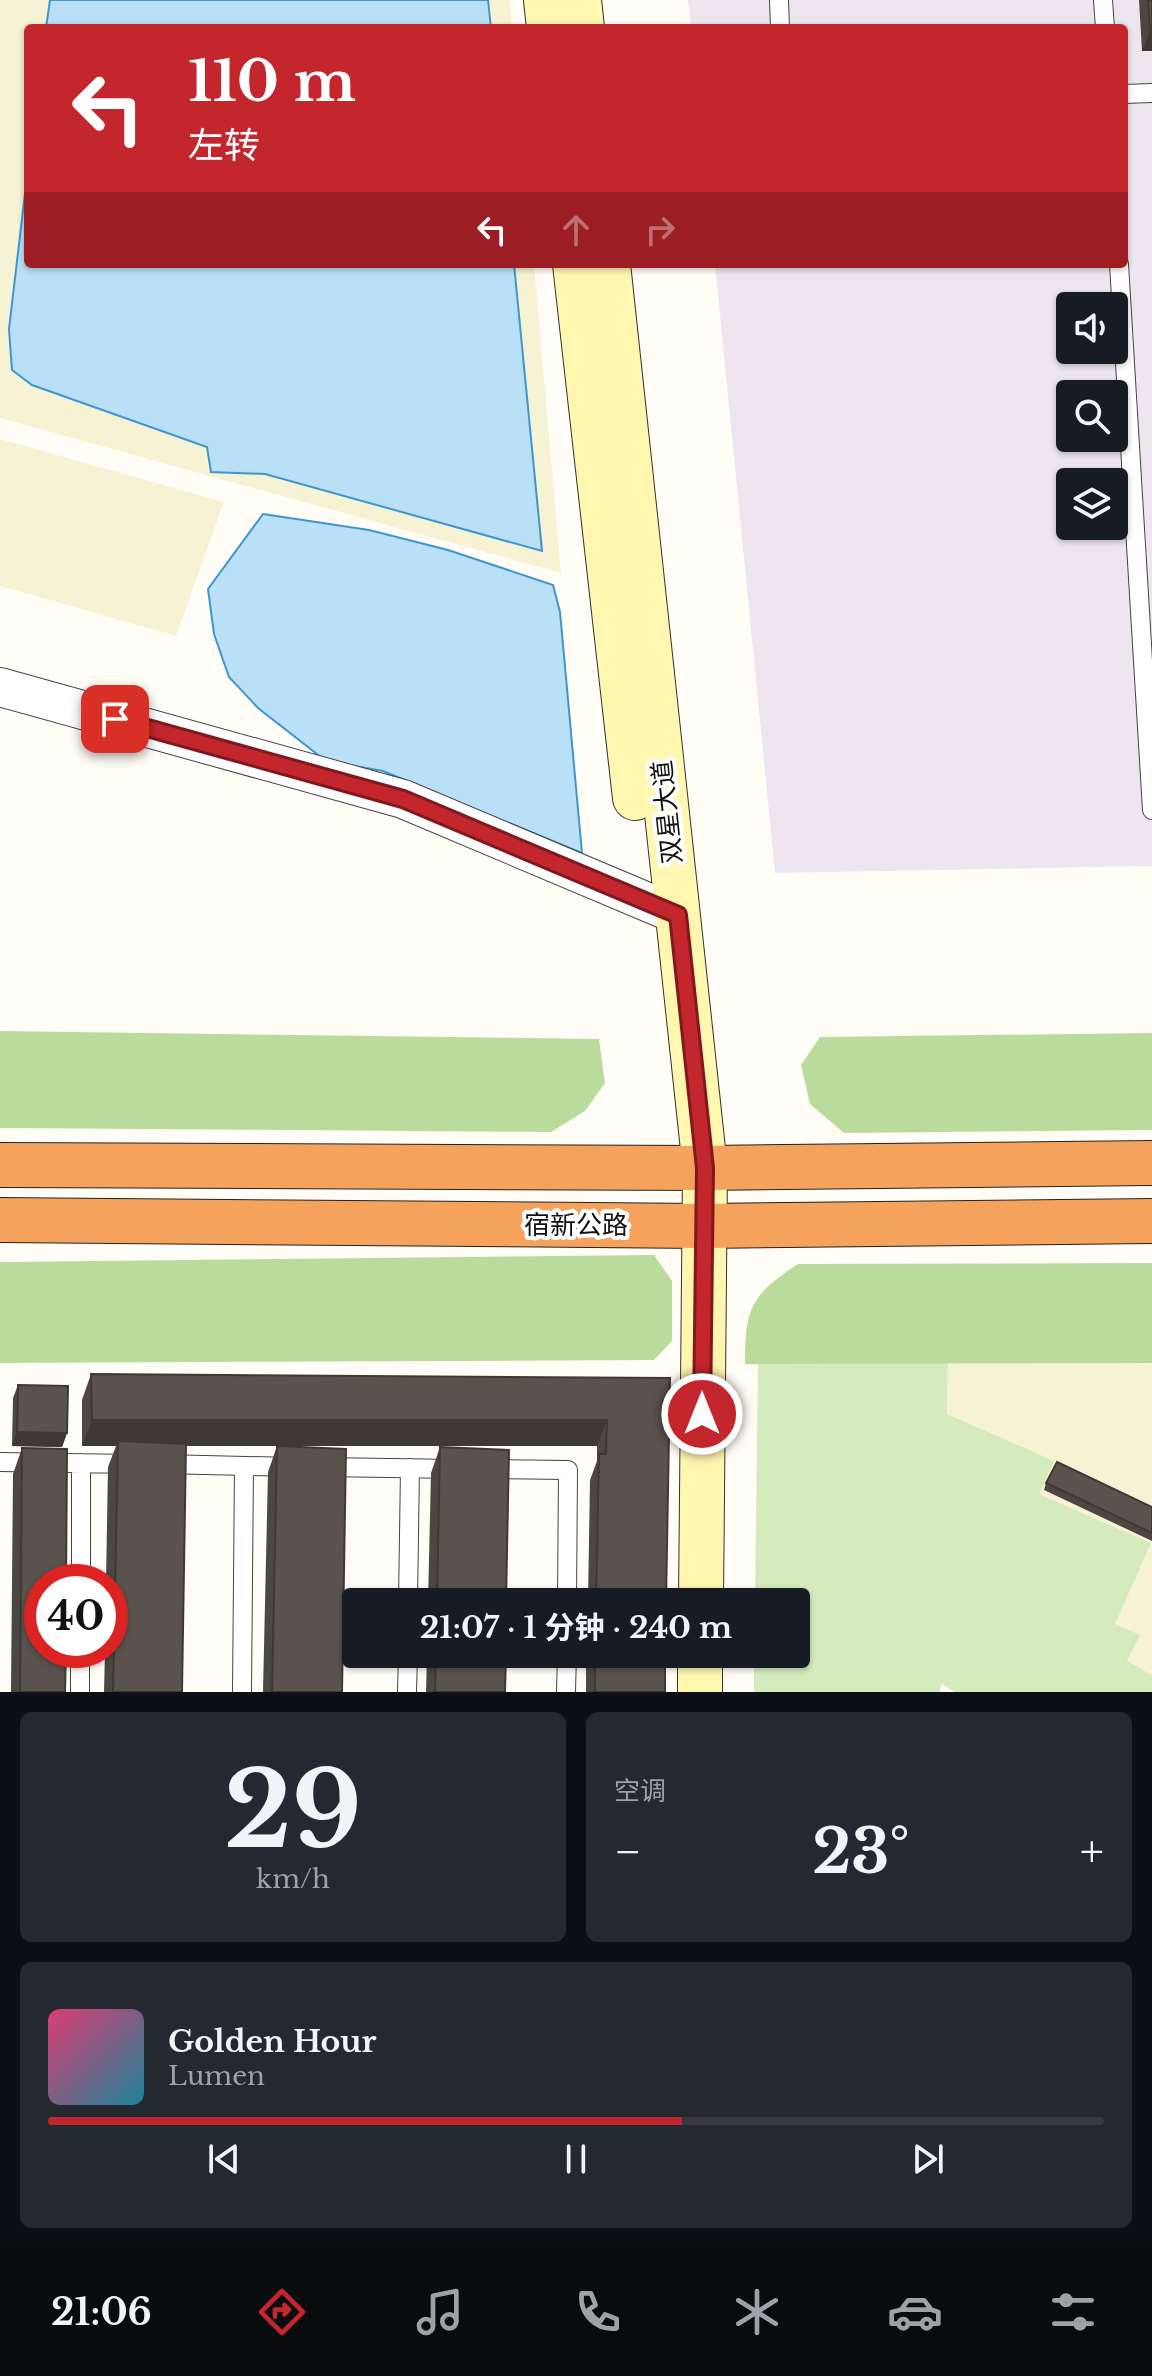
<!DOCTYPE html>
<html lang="zh">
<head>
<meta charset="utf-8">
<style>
  :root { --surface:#171b24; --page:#242831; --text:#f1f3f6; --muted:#9ea1a6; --line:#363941; --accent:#c4262e }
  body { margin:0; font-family:"Libre Baskerville","Noto Sans SC",serif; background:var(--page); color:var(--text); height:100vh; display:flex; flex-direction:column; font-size:30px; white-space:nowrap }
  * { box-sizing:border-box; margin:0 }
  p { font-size:26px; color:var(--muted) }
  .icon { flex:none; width:44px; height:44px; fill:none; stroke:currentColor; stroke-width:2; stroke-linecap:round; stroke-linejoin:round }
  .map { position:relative; height:1692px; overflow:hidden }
  .panel { display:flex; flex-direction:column; gap:20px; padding:20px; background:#0d0f14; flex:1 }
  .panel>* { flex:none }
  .guide { position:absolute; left:24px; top:24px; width:1104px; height:244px; border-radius:8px; box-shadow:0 2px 6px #0004; background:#c4262e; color:#fff; overflow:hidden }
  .tools { position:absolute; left:1056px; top:292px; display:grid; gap:16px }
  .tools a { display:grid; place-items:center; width:72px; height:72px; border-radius:8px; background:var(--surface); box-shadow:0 2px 6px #0004; font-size:40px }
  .speed { position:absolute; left:24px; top:1564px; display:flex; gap:16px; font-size:40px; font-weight:700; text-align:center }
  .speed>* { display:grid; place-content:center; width:104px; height:104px; border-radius:50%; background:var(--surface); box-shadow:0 2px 6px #0004; line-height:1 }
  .speed .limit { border:12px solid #d22; background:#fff; color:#111 }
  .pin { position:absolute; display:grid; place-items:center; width:68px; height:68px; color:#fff; margin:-34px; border-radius:16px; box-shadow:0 4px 12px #0006 }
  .me { position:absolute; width:88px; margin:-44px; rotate:0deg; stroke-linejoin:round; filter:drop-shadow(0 0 6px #0008) }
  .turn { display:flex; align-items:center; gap:28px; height:168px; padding:0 32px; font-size:36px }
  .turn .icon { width:104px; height:104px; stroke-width:2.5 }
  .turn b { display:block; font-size:56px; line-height:68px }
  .lanes { display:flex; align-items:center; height:76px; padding:0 32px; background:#0003; justify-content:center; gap:40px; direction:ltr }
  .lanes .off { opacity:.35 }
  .big { font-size:60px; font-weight:700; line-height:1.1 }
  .panel .widget { flex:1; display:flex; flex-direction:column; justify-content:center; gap:12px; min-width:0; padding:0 28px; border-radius:12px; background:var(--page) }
  .panel .dial { align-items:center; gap:0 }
  .dial b { font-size:104px; line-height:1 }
  .song { display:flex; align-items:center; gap:24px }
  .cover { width:96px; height:96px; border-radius:12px; background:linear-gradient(135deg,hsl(340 70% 55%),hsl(190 70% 35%)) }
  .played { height:8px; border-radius:4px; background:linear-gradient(90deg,var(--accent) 60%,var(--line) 60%) }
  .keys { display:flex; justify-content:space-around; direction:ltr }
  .heat { display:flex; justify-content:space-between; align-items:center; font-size:44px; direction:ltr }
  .panel .tiles { flex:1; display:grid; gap:20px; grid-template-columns:1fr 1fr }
  .widget:last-child { grid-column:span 2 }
  .trip { position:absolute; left:342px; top:1588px; width:468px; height:80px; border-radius:8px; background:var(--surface); box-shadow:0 2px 6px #0004; font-weight:700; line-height:80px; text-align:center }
  .menu { display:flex; height:128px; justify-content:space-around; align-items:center; background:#090b0e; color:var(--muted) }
  .menu .icon { width:56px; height:56px }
  .menu .selected { color:var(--accent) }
  .menu b { font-size:36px; color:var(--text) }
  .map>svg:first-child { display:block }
  .industrial { fill:#eee6ef; fill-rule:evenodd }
  .farmland { fill:#f6f3d4 }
  .green { fill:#d5ebbd }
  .forest { fill:#b9dc9c }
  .water { fill:#b9e0f7; stroke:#3f96cf; stroke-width:2 }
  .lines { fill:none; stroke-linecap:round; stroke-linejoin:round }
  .lane-casing { stroke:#444; stroke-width:20 }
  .street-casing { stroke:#444; stroke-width:40 }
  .secondary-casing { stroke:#333; stroke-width:46 }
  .highway-casing { stroke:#222; stroke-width:46 }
  .lane { stroke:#fff; stroke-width:18 }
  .street { stroke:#fff; stroke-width:38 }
  .secondary { stroke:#fff6b0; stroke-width:44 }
  .highway { stroke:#f5a25d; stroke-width:44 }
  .wall { fill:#4d4742 }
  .shaded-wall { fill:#3f3936 }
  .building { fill:#5a524d; stroke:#3f3936; stroke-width:2 }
  .route-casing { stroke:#7f191e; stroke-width:20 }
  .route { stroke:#c4262e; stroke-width:14 }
  .labels { text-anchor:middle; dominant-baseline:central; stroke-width:8; stroke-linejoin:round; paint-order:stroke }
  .street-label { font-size:26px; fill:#111; stroke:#fff }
</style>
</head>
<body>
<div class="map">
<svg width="1152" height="1692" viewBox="0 0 1152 1692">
  <rect width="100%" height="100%" fill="#fffdf5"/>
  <path class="industrial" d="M688,0H1152V866L775,873L715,264H1124V28H691ZM1070,306H1114V350H1070ZM1070,394H1114V438H1070ZM1070,482H1114V526H1070Z"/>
  <path class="farmland" d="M0,0H510L512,28H28V264H534L561,573L0,418Z
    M0,439L224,502L176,636L0,586Z
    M948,1363H1152V1675L1127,1661L1114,1624L1151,1543L1038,1494L1053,1462L947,1414Z"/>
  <path class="green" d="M948,1363L947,1414L1054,1461L1039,1494L1151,1543L1115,1624L1140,1635L1127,1661L1152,1675V1692H955L941,1684L940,1692H754V1654H796V1602H755L758,1364Z"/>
  <path class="forest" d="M0,1031L599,1039L605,1083L585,1111L551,1132L0,1128Z
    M1152,1033V1130L844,1133L810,1104L801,1065L820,1037Z
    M654,1255L672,1281V1341L654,1360L0,1363V1262Z
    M1152,1263V1363L745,1364C745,1308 751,1295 798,1264Z"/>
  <path class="water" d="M50,0H488L491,28H46Z
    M28,168V264H514L542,551L265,474L211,472L207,447L32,385L12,370L9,329Z
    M263,514L369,530L448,550L553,585L560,612L582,853L383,771L326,761L258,708L229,677L214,634L208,589Z"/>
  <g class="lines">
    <g class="lane-casing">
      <path id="lane" d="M779,0L780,28
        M1103,0L1105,28
        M1124,94L1152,93
        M1119,264L1152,810
        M0,1462L133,1464
        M163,1464L293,1467
        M323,1467L457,1469
        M487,1469L568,1470L567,1602
        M81,1582V1463
        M408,1602L410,1468
        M80,1692V1650
        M242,1692L244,1466
        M407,1692L408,1654
        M566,1692L567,1654"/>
    </g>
    <g class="street-casing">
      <path id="street" d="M0,687L403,799L678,915"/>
    </g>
    <g class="secondary-casing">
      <path id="secondary" d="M546,0L549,28
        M579,0L582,28
        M575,264L635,798
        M608,264L705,1168L701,1602
        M700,1692V1654"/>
    </g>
    <g class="highway-casing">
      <path id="highway" d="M0,1165L705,1168L1152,1163
        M0,1220L703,1226L1152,1221"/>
    </g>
    <use href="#lane" class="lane"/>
    <use href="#street" class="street"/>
    <use href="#secondary" class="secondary"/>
    <use href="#highway" class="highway"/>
  </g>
  <path class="wall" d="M1139,0H1152V51H1142Z
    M91,1374L670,1378L666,1602H588L590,1480L597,1461V1446H286L342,1692H263L268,1472L277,1446H186L182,1692H104L105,1650H110V1582H106L108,1467L116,1446H82V1400Z
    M18,1385L67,1433L62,1447L12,1446L13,1398Z
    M440,1447L506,1602H428L431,1473Z
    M22,1448L65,1692H11L13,1474Z
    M1046,1483L1152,1507V1541L1044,1490Z
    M427,1654H506L505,1692H426Z
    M586,1654H665V1692H586Z"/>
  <path class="shaded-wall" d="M1150,31H1152V51H1142Z
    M92,1420H607L597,1446H118V1441L116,1446H82Z
    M17,1432L67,1433L62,1447L12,1446Z"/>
  <path class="building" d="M1148,0H1152V31H1150Z
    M91,1374L670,1378L666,1602H596L599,1454H606L607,1420H92Z
    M18,1385L68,1386L67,1433L17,1432Z
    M118,1441L186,1444L182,1692H113Z
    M277,1446L346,1449L342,1692H272Z
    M440,1447L509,1450L506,1602H437Z
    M22,1448L67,1449L66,1582H42V1650H66L65,1692H20Z
    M1057,1462L1152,1507V1533L1046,1483Z
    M436,1654H506L505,1692H435Z
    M595,1654H665V1692H595Z"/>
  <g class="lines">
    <g class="route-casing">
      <path id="route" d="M115,719L403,799L678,915L705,1168L702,1414"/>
    </g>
    <use href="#route" class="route"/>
  </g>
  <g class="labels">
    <g class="street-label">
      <text transform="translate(667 812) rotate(-96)">双星大道</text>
      <text x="576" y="1225">宿新公路</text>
    </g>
  </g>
</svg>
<div class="tools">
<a><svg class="icon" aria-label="sound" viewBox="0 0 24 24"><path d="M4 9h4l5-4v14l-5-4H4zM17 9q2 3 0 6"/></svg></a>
<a><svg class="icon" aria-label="search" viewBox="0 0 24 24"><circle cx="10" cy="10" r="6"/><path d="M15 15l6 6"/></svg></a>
<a><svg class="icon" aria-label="layers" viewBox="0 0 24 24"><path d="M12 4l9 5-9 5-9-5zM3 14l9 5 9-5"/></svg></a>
</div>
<div class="speed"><div class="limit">40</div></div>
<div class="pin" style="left:115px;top:719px;background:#d93025"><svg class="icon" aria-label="arrive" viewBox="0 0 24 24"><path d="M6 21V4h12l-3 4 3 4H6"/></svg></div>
<svg class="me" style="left:702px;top:1414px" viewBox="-20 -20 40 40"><circle r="17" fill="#c4262e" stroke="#fff" stroke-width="3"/><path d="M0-11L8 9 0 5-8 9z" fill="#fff"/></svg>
<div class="trip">21:07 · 1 分钟 · 240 m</div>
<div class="guide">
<div class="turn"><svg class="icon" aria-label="left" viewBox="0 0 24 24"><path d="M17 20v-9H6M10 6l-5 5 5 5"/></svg><div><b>110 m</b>左转</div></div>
<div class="lanes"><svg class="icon" aria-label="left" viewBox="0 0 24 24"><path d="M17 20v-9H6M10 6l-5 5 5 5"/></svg><svg class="icon off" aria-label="ahead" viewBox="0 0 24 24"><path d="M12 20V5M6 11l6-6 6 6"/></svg><svg class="icon off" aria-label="right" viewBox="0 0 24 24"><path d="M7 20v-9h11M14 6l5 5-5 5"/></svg></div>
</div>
</div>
<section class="panel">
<div class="tiles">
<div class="widget dial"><b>29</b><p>km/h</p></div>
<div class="widget"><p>空调</p>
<div class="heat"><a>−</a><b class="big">23°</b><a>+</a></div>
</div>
<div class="widget">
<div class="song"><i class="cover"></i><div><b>Golden Hour</b><p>Lumen</p></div></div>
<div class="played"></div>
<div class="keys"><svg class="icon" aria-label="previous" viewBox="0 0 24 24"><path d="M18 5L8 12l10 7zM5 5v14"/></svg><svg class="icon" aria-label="pause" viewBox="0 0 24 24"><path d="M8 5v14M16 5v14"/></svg><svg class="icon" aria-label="next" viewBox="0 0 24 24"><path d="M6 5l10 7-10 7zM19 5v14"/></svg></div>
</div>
</div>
</section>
<nav class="menu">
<b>21:06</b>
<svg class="icon selected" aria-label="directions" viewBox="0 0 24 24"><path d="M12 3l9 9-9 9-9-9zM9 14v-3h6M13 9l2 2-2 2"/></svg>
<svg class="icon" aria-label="music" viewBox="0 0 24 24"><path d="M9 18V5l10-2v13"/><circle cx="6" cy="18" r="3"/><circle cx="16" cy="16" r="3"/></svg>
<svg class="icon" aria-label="phone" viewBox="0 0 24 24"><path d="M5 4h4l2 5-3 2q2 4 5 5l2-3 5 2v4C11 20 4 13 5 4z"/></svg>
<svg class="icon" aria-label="climate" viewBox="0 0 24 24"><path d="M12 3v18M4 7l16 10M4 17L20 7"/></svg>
<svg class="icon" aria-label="car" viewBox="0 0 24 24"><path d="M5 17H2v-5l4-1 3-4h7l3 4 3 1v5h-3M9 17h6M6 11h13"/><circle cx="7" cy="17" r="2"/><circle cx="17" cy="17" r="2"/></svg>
<svg class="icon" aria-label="filters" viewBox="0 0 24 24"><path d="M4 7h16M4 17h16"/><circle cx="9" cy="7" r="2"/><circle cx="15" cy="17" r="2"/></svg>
</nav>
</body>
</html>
